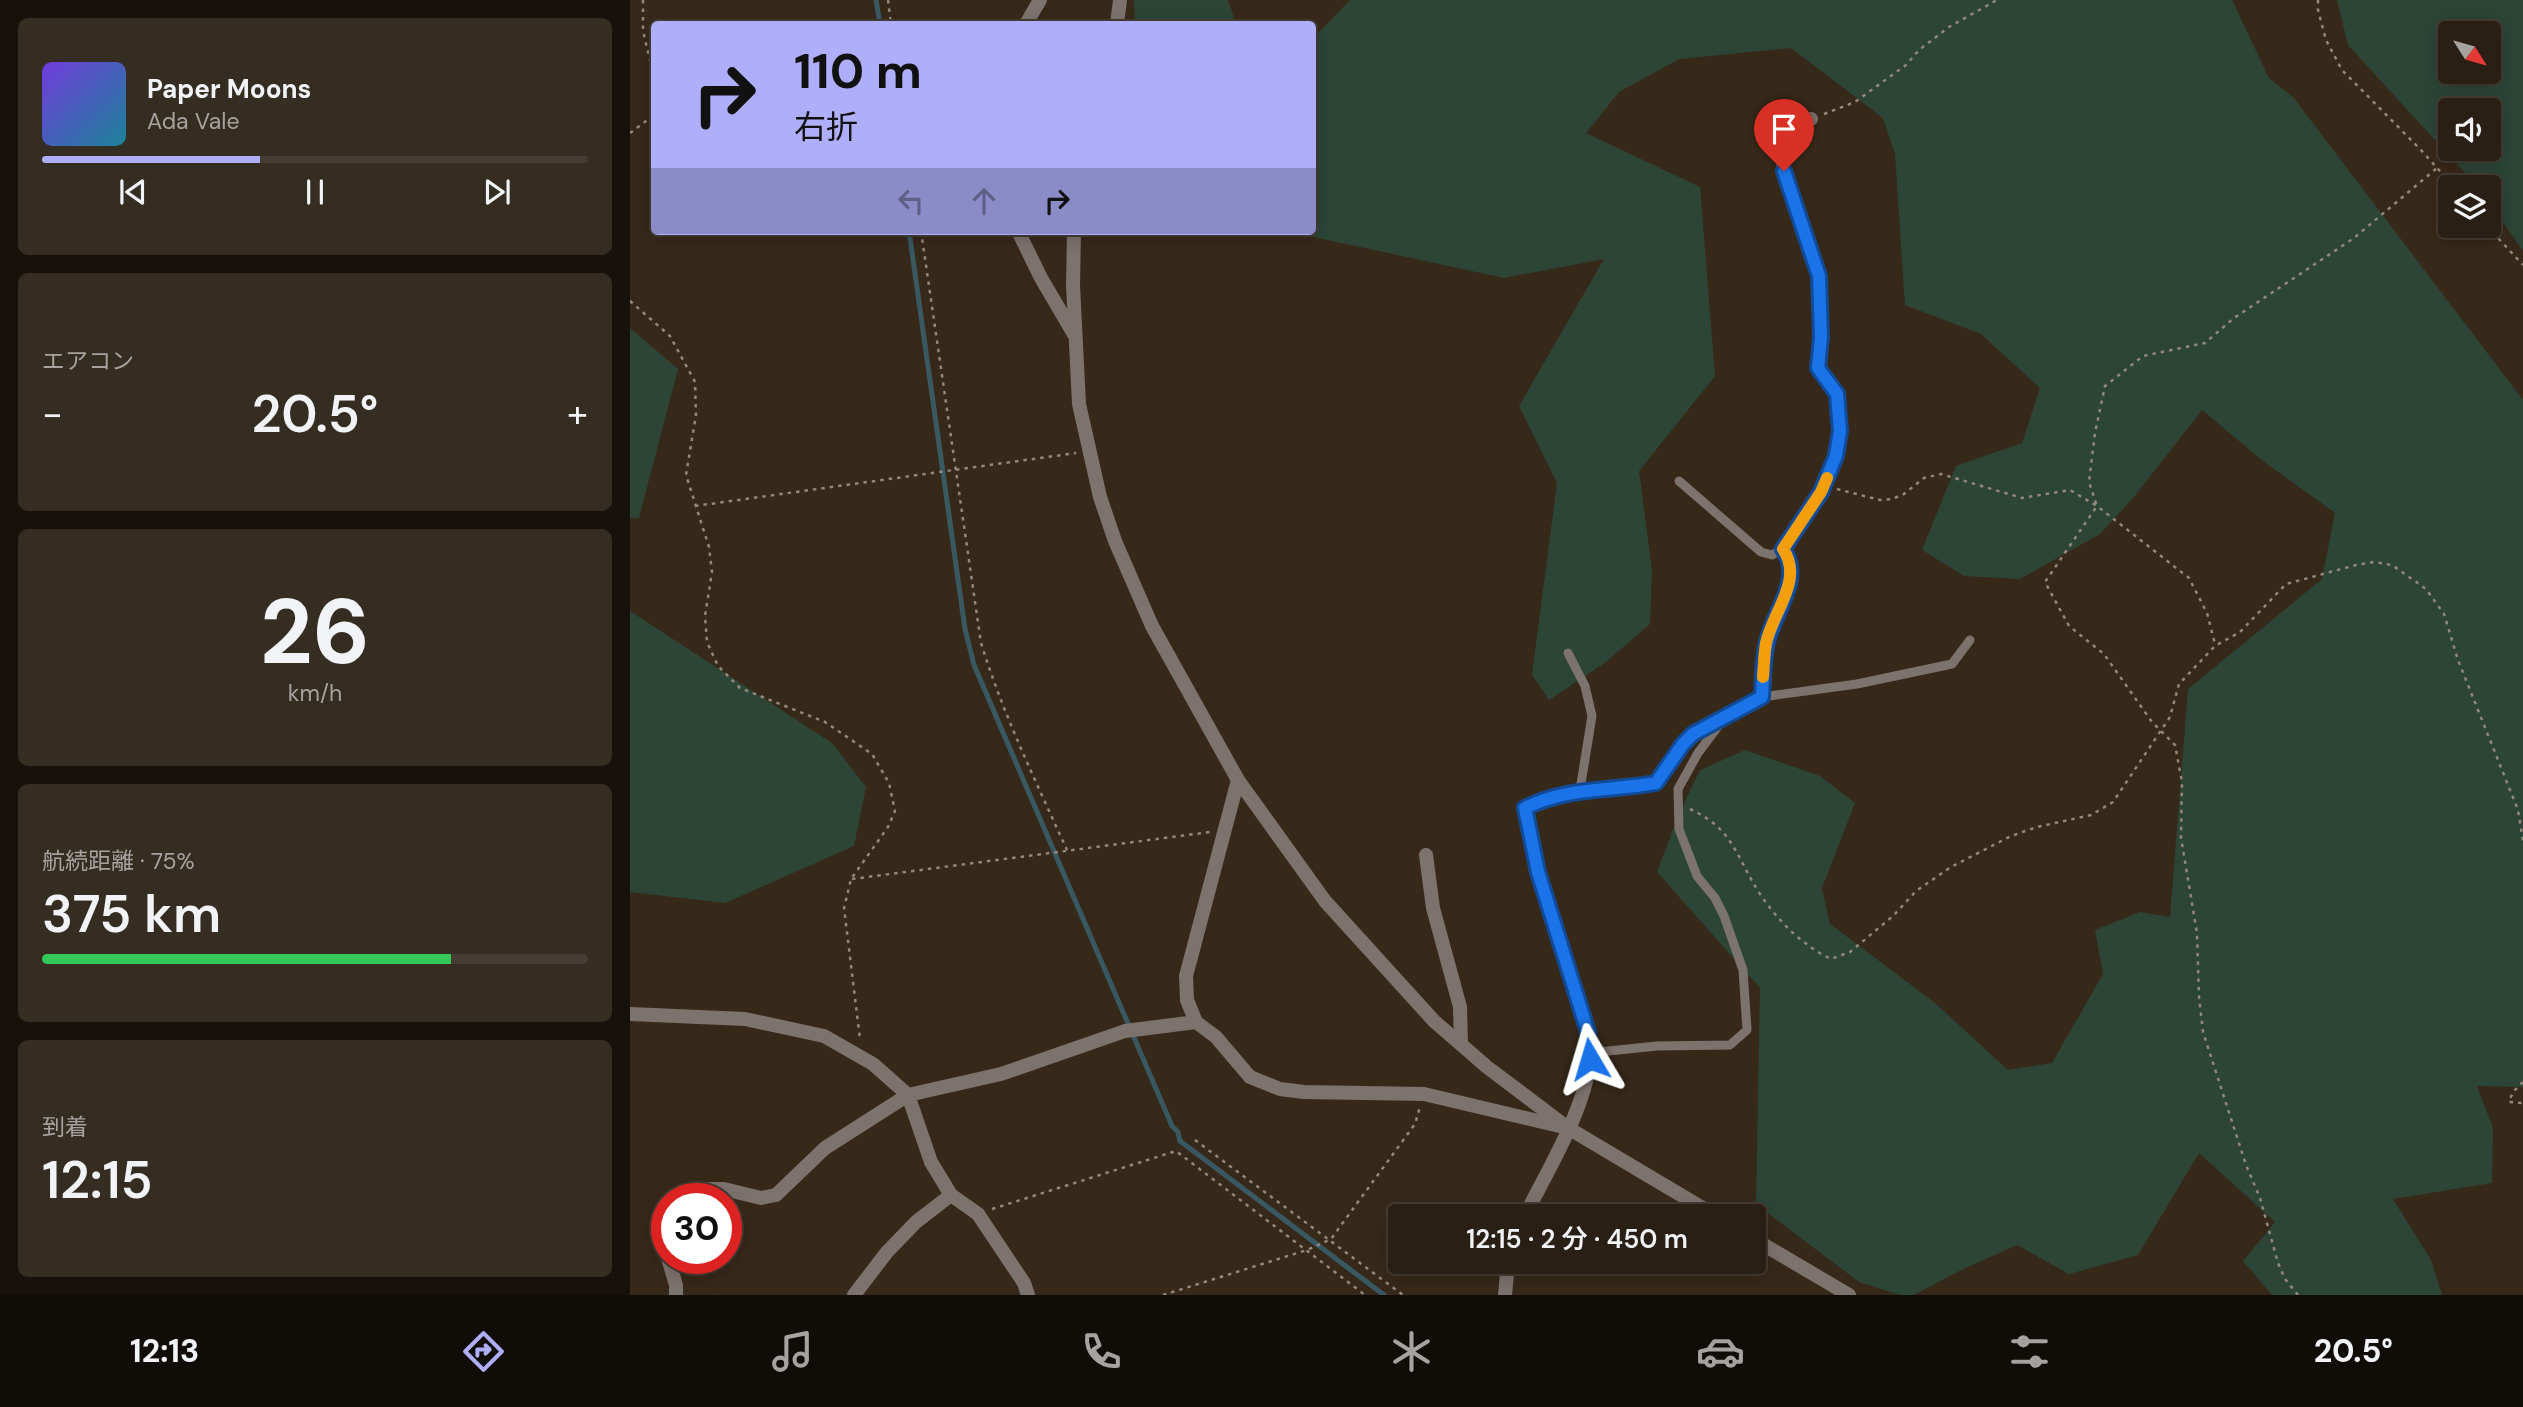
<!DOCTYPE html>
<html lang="ja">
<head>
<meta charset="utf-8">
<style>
  :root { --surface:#291f14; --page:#352c22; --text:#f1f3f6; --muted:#a5a2a0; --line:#453d34; --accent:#aeaefa }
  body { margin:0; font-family:"DM Sans","Noto Sans JP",sans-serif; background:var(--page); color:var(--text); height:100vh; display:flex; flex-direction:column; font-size:26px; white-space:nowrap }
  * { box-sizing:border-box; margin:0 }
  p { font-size:23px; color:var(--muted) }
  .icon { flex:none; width:38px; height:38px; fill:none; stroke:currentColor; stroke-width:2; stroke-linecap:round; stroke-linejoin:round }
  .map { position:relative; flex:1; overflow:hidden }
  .details { display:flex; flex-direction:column; gap:18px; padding:18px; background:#17110b; width:630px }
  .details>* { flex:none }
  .hud { position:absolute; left:21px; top:21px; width:665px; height:214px; border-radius:7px; box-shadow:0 4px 18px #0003,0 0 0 2px var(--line); background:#aeaefa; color:#111; overflow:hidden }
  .needle { width:46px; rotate:127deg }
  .controls { position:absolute; left:1808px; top:21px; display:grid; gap:14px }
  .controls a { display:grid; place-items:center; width:63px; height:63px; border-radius:7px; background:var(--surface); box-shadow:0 4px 18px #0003,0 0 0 2px var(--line); font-size:35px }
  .speed { position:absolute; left:21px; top:1183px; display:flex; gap:14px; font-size:35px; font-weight:700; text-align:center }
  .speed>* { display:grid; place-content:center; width:91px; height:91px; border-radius:50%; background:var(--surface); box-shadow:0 4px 18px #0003,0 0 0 2px var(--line); line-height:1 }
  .speed .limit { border:10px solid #d22; background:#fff; color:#111 }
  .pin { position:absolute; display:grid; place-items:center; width:60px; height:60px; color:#fff; margin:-72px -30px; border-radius:50% 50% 50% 0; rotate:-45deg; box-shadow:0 0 7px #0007 }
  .pin .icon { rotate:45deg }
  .me { position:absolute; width:77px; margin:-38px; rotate:353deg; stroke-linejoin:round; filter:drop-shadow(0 0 5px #0008) }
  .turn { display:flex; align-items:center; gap:24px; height:147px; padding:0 28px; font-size:32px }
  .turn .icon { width:91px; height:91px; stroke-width:2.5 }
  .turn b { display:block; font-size:49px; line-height:60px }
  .lanes { display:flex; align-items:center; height:66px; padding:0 28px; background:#0003; justify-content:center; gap:35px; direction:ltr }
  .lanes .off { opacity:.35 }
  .big { font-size:52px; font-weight:600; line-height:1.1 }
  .details .widget { flex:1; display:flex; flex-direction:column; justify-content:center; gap:10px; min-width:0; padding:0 24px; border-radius:10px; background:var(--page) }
  .details .dial { align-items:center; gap:0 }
  .dial b { font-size:91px; line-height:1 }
  .song { display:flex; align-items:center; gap:21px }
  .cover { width:84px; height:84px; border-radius:10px; background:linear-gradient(135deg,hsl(260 70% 55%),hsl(190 70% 35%)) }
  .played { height:7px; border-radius:4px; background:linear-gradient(90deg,var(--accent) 40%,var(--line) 40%) }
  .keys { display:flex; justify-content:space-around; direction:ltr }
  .heat { display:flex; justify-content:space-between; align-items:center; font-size:38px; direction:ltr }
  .charge { height:10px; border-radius:5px; background:linear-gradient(90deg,#34c759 75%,var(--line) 0) }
  .trip { position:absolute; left:758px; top:1204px; width:378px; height:70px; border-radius:7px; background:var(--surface); box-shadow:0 4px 18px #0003,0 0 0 2px var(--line); font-weight:600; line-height:70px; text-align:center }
  .dock { display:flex; height:112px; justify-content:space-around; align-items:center; background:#100c08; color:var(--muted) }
  .dock .icon { width:49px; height:49px }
  .dock .current { color:var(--accent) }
  .dock b { font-size:32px; color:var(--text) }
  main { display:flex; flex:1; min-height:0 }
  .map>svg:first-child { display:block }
  .green { fill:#2c4537; fill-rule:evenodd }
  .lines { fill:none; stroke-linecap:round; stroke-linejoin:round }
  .stream { stroke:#395862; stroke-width:5 }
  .path { stroke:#93877b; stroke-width:2.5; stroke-dasharray:3.5 5; stroke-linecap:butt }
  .service { stroke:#7d736e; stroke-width:9 }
  .minor { stroke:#7d736e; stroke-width:14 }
  .tertiary { stroke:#7d736e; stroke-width:14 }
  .route-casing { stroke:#114b97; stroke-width:18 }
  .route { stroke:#1a73e8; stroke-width:12 }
  .slow { stroke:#f59e0b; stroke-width:12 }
</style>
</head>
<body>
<main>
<section class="details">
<div class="widget">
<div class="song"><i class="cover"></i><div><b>Paper Moons</b><p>Ada Vale</p></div></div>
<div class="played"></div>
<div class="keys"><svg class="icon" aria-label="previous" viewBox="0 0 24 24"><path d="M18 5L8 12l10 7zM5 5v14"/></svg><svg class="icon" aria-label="pause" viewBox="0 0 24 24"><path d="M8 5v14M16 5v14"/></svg><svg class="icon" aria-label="next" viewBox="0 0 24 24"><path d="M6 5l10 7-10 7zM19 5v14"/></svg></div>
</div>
<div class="widget"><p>エアコン</p>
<div class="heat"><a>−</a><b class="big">20.5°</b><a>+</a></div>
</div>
<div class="widget dial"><b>26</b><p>km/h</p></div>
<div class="widget"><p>航続距離 · 75%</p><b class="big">375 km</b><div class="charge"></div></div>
<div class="widget"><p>到着</p><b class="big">12:15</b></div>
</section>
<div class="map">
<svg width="1893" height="1295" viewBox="0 0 1893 1295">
  <rect width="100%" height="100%" fill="#37291a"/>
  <path class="green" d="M504,0H598L606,24H505Z
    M720,0H1602L1639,78L1663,97L1893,400V1087L1847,1086L1863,1128L1862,1183L1763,1199L1801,1260L1812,1295H1642L1613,1261L1645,1222L1569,1153L1508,1255L1439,1274L1387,1245L1333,1269L1284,1295H1270L1229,1282L1126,1204L1130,988L1027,872L1048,816L1070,770L1115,750L1190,776L1225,803L1192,888L1200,924L1305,1003L1378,1070L1422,1063L1473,974L1465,930L1510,912L1540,917L1558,689L1692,579L1705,513L1633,461L1572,410L1504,497L1470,534L1390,579L1334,576L1292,550L1326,466L1392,443L1410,388L1351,334L1275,305L1265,154L1253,118L1161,48L1049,59L989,92L956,133L1070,187L1085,376L1009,471L1022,571L1020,624L976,662L919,700L902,675L927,483L889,406L974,259L874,278L656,231H682L683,35L690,31Z
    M1707,0H1893V251L1859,202L1858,187H1848L1718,45ZM1820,33H1858V72H1820ZM1820,110H1858V149H1820Z
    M0,328L48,369L9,518H0Z
    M0,611L202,743L236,787L224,846L95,903L0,892Z"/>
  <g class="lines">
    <path class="stream" d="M246,0L250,24
      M279,231L335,629L344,665L542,1126L548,1132L550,1141L754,1295"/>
    <path class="path" d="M13,0V31L24,77
      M258,0L261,24
      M1688,0V10L1696,40L1712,70L1791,150L1824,187
      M1194,114L1225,102L1276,65L1289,50L1319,27L1367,0
      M23,115L24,108
      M0,133L24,115
      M1857,226L1893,265
      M291,231L351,643C373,714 406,782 437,850
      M0,301L40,336L65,382L66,415L56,475L79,547L82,572L75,616L77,642L88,666L110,688L195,722L242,754L259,783L265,811L258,827L221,879L214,908L230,1039
      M1207,489L1250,500L1262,499L1274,494L1294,478L1311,474L1392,498L1440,490L1467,506L1559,578L1577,613L1585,644
      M65,506L446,453
      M1060,809C1105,830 1105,856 1130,894C1148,921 1172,945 1201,959L1220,952L1263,916L1286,891L1321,867L1381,836L1407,827L1461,815L1483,802L1540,717L1549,684L1585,646L1610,632L1656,584L1726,565L1744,562L1762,565L1796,589L1814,614L1828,660L1888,810L1893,841
      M222,879L580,832
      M1893,1082L1883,1092L1879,1102L1893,1103
      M565,1140L773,1295
      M362,1209L546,1151L735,1295
      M533,1295L677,1250L701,1239L785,1124L790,1107
      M1668,1295L1655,1279L1648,1263L1630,1198L1616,1165L1573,1032L1569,997L1567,933L1551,838L1552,782L1545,745L1522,722L1474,654L1439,626L1415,582L1467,506L1459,482L1465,433L1475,386L1513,356L1575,343L1604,318L1724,238L1807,168"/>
    <path class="service" d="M1049,481L1131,552L1142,555L1153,549
      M938,653L955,686L962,716L950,790
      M1132,697L1227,684L1322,664L1340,640
      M959,1053L1027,1046L1100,1045L1117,1030L1113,970L1094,916L1085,898L1067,876L1049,829L1048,789L1068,753L1092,721"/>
    <path class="minor" d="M396,24L410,0
      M388,231L411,278L445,336
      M608,780L556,976L557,1000L566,1022L586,1037L620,1077L650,1089L674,1092L794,1094L938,1128
      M796,855L803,908L830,1007L831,1044
      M0,1014L115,1019L194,1036L243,1064L278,1095L301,1162L321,1195L348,1214L394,1283L398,1295
      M58,1199L78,1189H94L131,1198L146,1195L195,1148L278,1095L371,1074L495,1031L566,1022
      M895,1216C918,1169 954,1112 960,1060C960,1051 959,1041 958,1033L908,872L895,808C936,787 982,790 1026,783L1053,744L1063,734L1132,697C1133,679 1133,659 1137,642C1144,611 1174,579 1153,549L1191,492L1206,455L1210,431L1207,394L1188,368L1191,337L1189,276L1154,171L1152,151L1163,129L1181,119
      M37,1218L32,1234L37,1253
      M38,1258L46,1285V1295
      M224,1295L257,1252L286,1222L321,1195
      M875,1295L878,1262"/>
    <path class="tertiary" d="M487,24L490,0
      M444,231L443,285L449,404L470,497L485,541L522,626L608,780L695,901L804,1021L857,1067L938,1128L1086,1216
      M1124,1239L1219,1295"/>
  </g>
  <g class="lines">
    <g class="route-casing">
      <path id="route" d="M960,1059L958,1032L908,872L895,808C936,787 982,791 1026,783L1053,744L1063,734L1132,697C1133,679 1133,659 1137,642C1144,611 1174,579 1153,549L1191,492L1206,456L1210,431L1207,394L1188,368L1191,337L1189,276L1154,171"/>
    </g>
    <use href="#route" class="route"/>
    <path class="slow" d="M1133,677C1134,666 1134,654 1136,643C1143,611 1174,580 1153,549L1191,492L1197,478"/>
  </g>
</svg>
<div class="controls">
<a><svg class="needle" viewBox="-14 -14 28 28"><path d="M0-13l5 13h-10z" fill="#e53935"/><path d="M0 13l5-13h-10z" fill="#a5a2a0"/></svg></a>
<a><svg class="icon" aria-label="sound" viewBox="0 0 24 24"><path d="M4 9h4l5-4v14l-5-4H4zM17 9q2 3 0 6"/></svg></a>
<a><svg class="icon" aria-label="layers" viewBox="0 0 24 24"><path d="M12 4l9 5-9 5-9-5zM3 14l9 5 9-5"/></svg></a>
</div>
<div class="speed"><div class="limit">30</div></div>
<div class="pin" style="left:1154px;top:171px;background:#d93025"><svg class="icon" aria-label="arrive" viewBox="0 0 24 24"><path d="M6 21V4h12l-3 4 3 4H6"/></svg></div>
<svg class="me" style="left:960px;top:1059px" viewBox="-20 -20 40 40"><path d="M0-17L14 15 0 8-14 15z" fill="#1a73e8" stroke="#fff" stroke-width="4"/></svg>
<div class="trip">12:15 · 2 分 · 450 m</div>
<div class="hud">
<div class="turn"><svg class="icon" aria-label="right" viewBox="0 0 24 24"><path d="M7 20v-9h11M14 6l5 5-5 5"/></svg><div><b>110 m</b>右折</div></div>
<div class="lanes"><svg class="icon off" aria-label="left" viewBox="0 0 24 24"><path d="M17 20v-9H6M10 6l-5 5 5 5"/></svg><svg class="icon off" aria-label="ahead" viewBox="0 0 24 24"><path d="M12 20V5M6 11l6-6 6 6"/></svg><svg class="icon" aria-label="right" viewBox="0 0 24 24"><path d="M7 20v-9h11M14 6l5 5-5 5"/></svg></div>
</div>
</div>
</main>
<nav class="dock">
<b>12:13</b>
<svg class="icon current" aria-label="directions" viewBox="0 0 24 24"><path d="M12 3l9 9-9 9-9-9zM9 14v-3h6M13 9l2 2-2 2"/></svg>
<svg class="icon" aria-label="music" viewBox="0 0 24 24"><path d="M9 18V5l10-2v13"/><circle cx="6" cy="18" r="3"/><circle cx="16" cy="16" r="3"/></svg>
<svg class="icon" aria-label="phone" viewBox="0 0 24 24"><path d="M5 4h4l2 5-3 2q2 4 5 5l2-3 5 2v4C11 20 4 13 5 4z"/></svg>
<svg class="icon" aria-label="climate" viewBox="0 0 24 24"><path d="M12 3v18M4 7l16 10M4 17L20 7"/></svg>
<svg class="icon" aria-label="car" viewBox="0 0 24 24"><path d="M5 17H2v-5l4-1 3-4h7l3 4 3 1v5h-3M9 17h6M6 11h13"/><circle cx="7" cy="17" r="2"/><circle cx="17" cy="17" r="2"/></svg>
<svg class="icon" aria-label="filters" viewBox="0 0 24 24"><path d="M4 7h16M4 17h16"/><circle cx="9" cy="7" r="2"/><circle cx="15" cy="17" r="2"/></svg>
<b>20.5°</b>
</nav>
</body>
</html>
